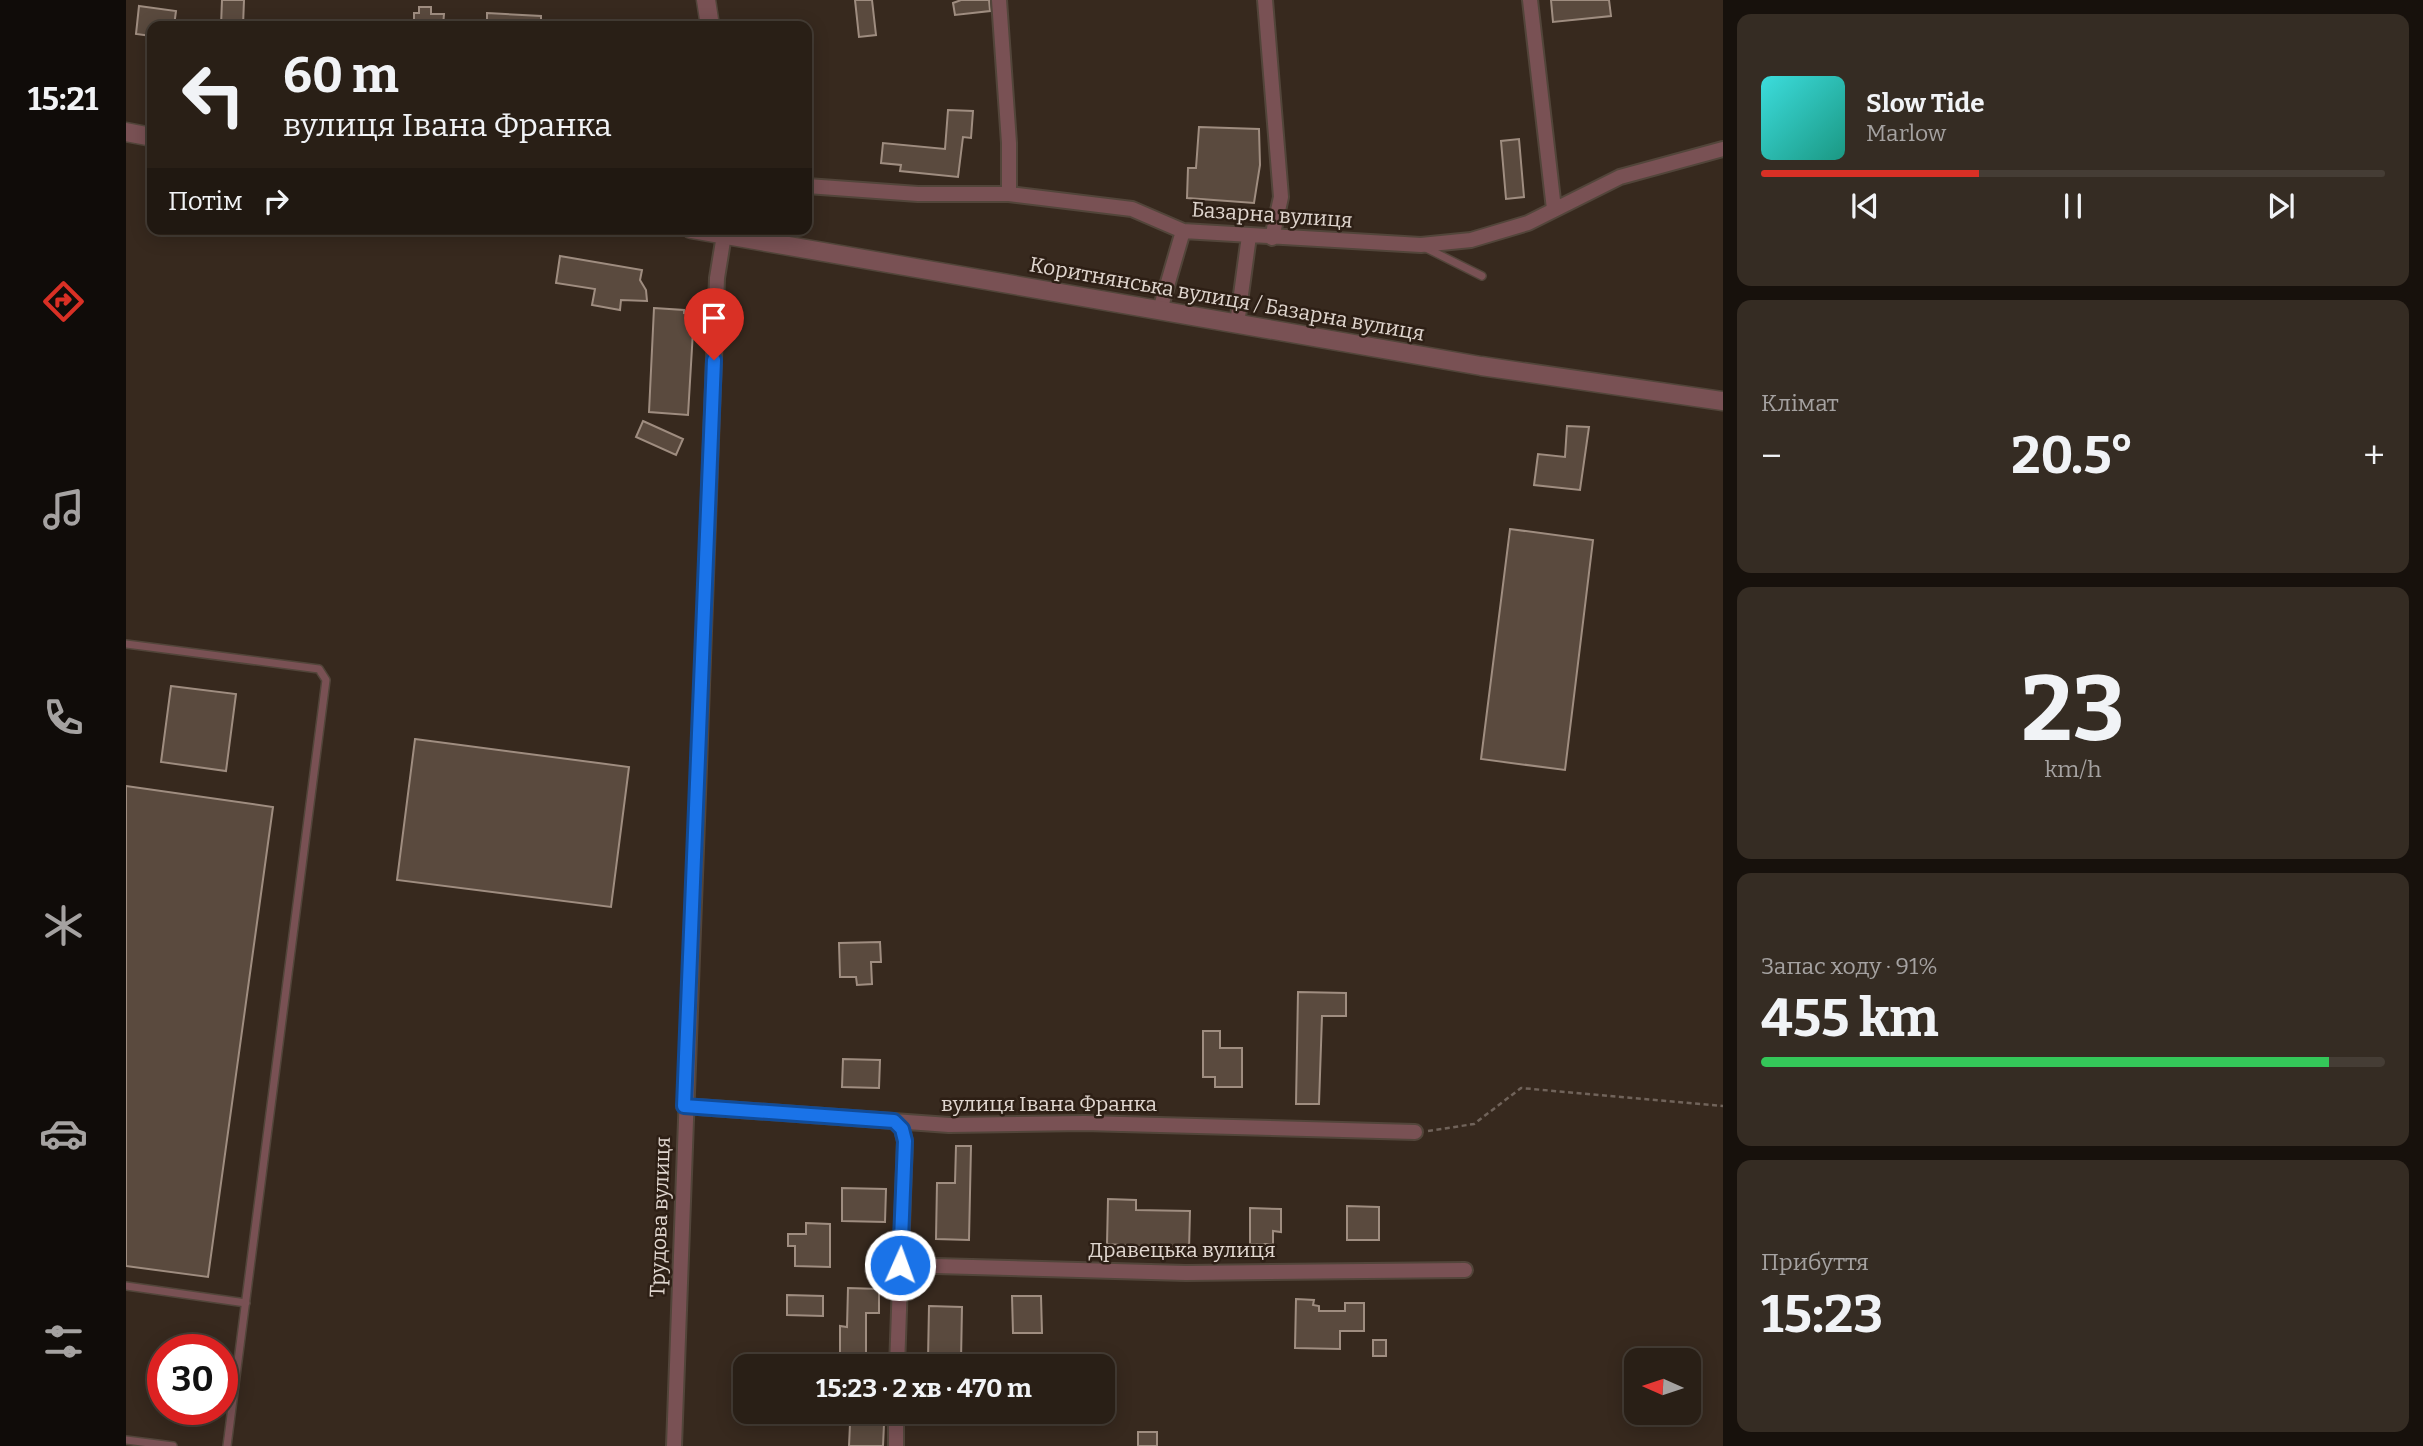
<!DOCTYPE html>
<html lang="uk">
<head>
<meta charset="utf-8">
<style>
  :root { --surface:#291f16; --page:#352c23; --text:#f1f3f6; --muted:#a5a2a1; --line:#453d35; --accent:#d93025 }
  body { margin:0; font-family:Bitter,serif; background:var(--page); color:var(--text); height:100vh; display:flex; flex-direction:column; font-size:26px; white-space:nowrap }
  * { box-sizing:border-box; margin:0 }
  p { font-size:23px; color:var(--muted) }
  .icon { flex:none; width:38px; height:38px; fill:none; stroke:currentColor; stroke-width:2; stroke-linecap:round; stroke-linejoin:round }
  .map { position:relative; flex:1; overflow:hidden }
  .panel { display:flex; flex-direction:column; gap:14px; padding:14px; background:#17110c; width:700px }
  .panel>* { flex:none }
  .guide { position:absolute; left:21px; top:21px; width:665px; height:214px; border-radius:14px; box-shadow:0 4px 18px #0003,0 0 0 2px var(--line); background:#291f16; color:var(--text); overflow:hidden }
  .needle { width:46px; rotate:273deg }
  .fabs { position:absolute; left:1498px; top:1348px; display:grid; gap:14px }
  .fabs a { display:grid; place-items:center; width:77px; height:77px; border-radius:14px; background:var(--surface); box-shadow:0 4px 18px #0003,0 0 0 2px var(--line); font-size:35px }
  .speed { position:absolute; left:21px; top:1334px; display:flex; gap:14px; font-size:35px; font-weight:700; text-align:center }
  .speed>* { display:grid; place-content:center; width:91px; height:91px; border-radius:50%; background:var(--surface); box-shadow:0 4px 18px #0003,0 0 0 2px var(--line); line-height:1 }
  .speed .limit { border:10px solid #d22; background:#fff; color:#111 }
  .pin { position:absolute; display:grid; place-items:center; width:60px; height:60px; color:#fff; margin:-72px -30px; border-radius:50% 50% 50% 0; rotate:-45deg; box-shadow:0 0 7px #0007 }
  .pin .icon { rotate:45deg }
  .me { position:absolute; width:77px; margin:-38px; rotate:2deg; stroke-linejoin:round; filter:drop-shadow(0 0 5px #0008) }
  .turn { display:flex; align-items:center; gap:24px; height:147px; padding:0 21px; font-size:32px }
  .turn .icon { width:91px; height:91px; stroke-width:2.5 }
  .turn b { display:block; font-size:49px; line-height:60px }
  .then { display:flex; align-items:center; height:66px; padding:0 21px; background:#0003; gap:14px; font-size:26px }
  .big { font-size:52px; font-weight:700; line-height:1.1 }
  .panel .card { flex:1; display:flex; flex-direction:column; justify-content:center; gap:10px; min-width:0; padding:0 24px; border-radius:14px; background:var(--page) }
  .panel .dial { align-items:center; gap:0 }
  .dial b { font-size:91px; line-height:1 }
  .song { display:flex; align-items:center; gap:21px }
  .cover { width:84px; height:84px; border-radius:10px; background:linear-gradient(135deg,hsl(180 70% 55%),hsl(170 70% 35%)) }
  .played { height:7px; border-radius:4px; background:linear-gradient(90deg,var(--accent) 35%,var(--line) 35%) }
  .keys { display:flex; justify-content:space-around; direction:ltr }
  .heat { display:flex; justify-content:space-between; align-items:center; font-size:38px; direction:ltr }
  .charge { height:10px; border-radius:5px; background:linear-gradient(90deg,#34c759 91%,var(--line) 0) }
  .trip { position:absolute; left:607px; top:1354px; width:382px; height:70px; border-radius:14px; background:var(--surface); box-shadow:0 4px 18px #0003,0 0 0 2px var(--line); font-weight:700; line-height:70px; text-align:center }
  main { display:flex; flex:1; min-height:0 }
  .tabs { display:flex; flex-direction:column; width:126px; justify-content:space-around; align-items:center; background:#100c09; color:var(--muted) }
  .tabs .icon { width:49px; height:49px }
  .tabs .on { color:var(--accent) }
  .tabs b { font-size:32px; color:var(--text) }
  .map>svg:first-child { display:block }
  .building { fill:#5a4a3e; stroke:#9f8d80; stroke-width:2 }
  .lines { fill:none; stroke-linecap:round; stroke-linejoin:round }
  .service-casing { stroke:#52453a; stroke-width:10 }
  .minor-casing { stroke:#52453a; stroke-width:18 }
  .tertiary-casing { stroke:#52453a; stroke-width:21 }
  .path { stroke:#70635a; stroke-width:2.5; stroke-dasharray:5 3.5; stroke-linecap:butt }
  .service { stroke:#795154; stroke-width:7 }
  .minor { stroke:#795154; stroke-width:14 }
  .tertiary { stroke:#795154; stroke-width:18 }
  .route-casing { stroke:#114b97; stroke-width:18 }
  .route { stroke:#1a73e8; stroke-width:12 }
  .labels { text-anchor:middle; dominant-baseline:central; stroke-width:5; stroke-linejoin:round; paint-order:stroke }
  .street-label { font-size:21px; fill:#e0d6cf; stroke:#2d1f15 }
</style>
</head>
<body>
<main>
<nav class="tabs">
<b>15:21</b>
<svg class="icon on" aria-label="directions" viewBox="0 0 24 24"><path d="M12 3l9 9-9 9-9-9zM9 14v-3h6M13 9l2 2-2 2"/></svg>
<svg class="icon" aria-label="music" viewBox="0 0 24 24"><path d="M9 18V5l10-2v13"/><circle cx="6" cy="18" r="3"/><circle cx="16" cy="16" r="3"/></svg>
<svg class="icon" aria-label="phone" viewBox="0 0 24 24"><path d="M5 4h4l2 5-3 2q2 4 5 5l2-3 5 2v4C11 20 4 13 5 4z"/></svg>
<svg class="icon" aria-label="climate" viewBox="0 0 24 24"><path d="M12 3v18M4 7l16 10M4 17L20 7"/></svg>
<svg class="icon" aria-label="car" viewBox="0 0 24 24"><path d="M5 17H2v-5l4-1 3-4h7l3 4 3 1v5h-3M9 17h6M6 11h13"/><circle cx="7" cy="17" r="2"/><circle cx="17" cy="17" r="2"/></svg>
<svg class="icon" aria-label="filters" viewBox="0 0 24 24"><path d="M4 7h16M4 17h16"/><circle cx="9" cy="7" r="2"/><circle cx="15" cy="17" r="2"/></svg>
</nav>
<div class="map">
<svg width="1597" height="1446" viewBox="0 0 1597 1446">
  <rect width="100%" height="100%" fill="#37291e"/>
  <path class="building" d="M96,0H118L117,26H95Z
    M729,0H746L750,35L733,37Z
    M835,0H863L864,11L829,15L827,3Z
    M1425,0H1483L1485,16L1427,22Z
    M13,6L50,11L48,26H26V36L10,34Z
    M293,7H305V14H318L317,26H288V13H293Z
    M361,13L415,16V26H361Z
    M822,110L847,111L845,138L837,137L832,177L774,171L775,165L755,163L757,143L819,149Z
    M1073,127L1133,129L1134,165L1128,203L1061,198L1062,168H1070Z
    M1393,139L1398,197L1380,199L1375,141Z
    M434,256L516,270L514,280L520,290L521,301L495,300L494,310L466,305L469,289L430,283Z
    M528,308L558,310V313L566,314V319H570V332L567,331L562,415L523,412Z
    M517,421L557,439L550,455L510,437Z
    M1441,426L1463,427L1454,490L1408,485L1412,454L1439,457Z
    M1384,529L1467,540L1439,770L1355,759Z
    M45,686L110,694L100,771L35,762Z
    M289,739L503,767L485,907L271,880Z
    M0,786L147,807L82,1277L0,1266Z
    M754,942L755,962H745L746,984L731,985L730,977H714L713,943Z
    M1172,992L1220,993V1016H1196L1193,1104H1170Z
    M1077,1031H1094V1048H1116V1087H1089V1077H1077Z
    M717,1059L754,1060L753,1088L716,1087Z
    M830,1146H845L843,1240L810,1239L811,1183H829Z
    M716,1188L760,1189L759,1222L716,1221Z
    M982,1199L1010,1200V1210L1064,1211L1063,1250L981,1244Z
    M1221,1206L1253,1207V1240H1221Z
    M1124,1208L1155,1209V1232L1147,1231V1244H1124Z
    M680,1223L704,1224V1267L669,1266V1246H662V1234H680Z
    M722,1288L753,1289V1313H740V1354H714V1326L721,1327Z
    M661,1295L697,1296V1316L661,1315Z
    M886,1296H915L916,1333H887Z
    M1170,1299L1188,1300L1187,1305L1193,1306V1311H1219V1303H1238V1331H1214V1349L1169,1348Z
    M803,1306L836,1307L835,1361L802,1360Z
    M1247,1340H1260V1356H1247Z
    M724,1424H758L757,1446H723Z
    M1012,1432H1031V1446H1012Z"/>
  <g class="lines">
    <g class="service-casing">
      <path id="service" d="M1298,247L1356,276
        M0,644L193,669L200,680L101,1446
        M0,1286L120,1303
        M0,1440L47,1446"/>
    </g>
    <g class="minor-casing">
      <path id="minor" d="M873,0L883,143V194
        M1139,0L1155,197L1146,238
        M1404,0L1428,209
        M681,186L792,194H883L1006,209L1057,231L1295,245L1345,240L1402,223L1494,177L1597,149
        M1034,310L1057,231
        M1111,324L1123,236
        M558,1106L823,1125L958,1123L1289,1132
        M768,1121L776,1129L779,1141L771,1367
        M773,1265L1060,1273L1339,1270
        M548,1446L591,278L598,235
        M770,1446V1412"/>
    </g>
    <g class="tertiary-casing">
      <path id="tertiary" d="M580,0L584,26
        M0,132L26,137
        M565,229L1355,366L1597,401"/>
    </g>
    <path class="path" d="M1302,1131L1348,1124L1395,1088L1597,1106"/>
    <use href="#service" class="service"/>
    <use href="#minor" class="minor"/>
    <use href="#tertiary" class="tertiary"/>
  </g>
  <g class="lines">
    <g class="route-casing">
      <path id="route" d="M588,360L558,1106L768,1121L776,1129L779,1141L774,1265"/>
    </g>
    <use href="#route" class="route"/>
  </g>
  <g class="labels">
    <g class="street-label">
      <text transform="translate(1146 215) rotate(4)">Базарна вулиця</text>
      <text transform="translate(1101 299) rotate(10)">Коритнянська вулиця / Базарна вулиця</text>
      <text x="923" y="1104">вулиця Івана Франка</text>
      <text transform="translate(534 1217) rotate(-88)">Трудова вулиця</text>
      <text x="1056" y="1250">Дравецька вулиця</text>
    </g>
  </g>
</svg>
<div class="fabs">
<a><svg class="needle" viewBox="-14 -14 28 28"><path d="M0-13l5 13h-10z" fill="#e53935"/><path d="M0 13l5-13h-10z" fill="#a5a2a1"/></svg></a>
</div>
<div class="speed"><div class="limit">30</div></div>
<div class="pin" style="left:588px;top:360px;background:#d93025"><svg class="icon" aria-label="arrive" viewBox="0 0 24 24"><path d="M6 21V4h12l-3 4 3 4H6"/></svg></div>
<svg class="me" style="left:774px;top:1265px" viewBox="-20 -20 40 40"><circle r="17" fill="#1a73e8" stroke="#fff" stroke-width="3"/><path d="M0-11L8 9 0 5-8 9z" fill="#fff"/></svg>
<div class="trip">15:23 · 2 хв · 470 m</div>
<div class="guide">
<div class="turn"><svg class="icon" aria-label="left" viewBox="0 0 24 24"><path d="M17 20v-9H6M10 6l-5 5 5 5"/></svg><div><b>60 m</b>вулиця Івана Франка</div></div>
<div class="then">Потім<svg class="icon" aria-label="right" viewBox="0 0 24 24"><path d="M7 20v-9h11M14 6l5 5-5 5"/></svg></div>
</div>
</div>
<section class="panel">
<div class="card">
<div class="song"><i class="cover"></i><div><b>Slow Tide</b><p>Marlow</p></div></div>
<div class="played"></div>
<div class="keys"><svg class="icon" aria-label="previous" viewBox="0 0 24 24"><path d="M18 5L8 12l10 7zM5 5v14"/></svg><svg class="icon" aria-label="pause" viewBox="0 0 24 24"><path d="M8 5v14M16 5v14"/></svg><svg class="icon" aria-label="next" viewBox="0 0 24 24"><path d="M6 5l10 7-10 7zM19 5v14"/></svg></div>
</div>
<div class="card"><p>Клімат</p>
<div class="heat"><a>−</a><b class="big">20.5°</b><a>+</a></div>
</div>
<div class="card dial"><b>23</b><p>km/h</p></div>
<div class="card"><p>Запас ходу · 91%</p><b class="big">455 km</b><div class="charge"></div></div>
<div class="card"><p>Прибуття</p><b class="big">15:23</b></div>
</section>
</main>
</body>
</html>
